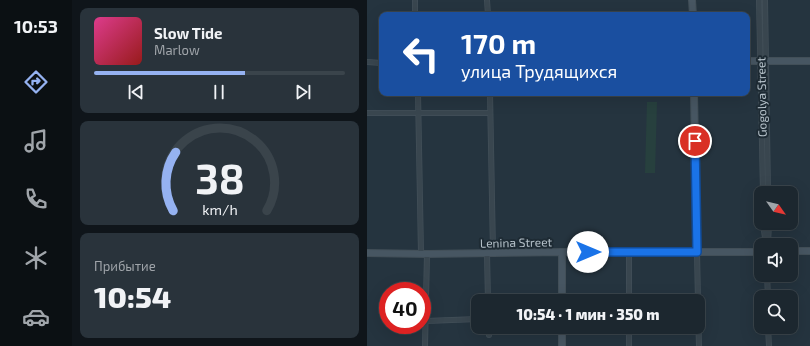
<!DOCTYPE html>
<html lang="ru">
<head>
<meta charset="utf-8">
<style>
  :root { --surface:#1c272f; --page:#29333b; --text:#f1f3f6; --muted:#a0a5aa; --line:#3a444b; --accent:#95b2f1 }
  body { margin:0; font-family:"Exo 2",sans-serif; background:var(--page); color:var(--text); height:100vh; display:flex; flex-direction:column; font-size:15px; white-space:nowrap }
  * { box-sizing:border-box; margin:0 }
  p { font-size:13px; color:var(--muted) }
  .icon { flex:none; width:22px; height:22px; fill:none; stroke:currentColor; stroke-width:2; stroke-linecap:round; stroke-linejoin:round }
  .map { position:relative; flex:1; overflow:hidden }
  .details { display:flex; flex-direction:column; gap:8px; padding:8px; background:#0f151a; width:295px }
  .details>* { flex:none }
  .hud { position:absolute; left:12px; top:12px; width:371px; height:84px; border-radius:8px; box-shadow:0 4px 16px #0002,0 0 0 1px var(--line); background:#1a4fa0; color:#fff; overflow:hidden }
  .needle { width:26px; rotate:124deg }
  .fabs { position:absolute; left:387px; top:186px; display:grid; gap:8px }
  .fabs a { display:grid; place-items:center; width:44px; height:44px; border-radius:8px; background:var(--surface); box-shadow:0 4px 16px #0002,0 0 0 1px var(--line); font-size:20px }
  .speed { position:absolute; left:12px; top:282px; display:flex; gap:8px; font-size:20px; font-weight:700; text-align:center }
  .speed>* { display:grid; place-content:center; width:52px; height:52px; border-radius:50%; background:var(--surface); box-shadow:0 4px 16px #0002,0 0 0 1px var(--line); line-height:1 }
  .speed .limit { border:6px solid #d22; background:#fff; color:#111 }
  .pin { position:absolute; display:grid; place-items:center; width:34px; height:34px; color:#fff; margin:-17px; border:2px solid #fff; border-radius:50%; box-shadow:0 1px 4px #0007 }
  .me { position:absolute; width:44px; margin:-22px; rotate:90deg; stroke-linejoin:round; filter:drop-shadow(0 0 3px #0008) }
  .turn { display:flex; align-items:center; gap:14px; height:84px; padding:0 16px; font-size:18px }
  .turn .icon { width:52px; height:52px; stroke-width:2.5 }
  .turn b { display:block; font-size:28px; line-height:34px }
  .big { font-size:30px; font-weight:800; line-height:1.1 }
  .details .widget { flex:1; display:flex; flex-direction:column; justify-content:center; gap:6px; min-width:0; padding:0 14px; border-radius:8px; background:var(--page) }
  .details .dial { align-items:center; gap:0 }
  .dial svg { height:104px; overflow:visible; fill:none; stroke:var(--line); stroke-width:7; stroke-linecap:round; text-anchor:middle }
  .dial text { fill:var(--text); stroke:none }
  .song { display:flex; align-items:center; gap:12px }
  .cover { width:48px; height:48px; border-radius:6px; background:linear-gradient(135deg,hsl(330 70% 55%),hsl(0 70% 35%)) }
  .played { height:4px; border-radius:2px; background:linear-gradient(90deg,var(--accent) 60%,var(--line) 60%) }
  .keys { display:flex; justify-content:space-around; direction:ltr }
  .trip { position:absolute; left:104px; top:294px; width:234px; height:40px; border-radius:8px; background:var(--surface); box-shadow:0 4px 16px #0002,0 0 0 1px var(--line); font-weight:800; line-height:40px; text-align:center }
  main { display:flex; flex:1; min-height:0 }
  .tab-bar { display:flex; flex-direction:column; width:72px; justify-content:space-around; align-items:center; background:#0b1013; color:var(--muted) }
  .tab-bar .icon { width:28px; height:28px }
  .tab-bar .on { color:var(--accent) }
  .tab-bar b { font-size:18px; color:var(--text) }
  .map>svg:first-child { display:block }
  .green { fill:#27403e }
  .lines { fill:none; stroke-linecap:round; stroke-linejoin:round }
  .street-casing { stroke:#424f58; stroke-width:6 }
  .secondary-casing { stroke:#424f58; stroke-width:8 }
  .street { stroke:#39464f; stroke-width:4.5 }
  .secondary { stroke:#475662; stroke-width:6 }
  .route-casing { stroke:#114b97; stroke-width:10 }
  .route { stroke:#1a73e8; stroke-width:7 }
  .labels { text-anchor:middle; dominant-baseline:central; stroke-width:4; stroke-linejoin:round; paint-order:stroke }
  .street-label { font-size:12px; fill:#b5c1c9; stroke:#1e2b34 }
</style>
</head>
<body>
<main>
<nav class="tab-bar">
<b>10:53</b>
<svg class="icon on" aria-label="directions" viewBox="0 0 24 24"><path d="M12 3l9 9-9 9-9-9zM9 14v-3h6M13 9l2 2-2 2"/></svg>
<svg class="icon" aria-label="music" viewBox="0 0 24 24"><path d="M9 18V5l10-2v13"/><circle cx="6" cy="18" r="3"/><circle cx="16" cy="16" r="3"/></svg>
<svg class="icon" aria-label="phone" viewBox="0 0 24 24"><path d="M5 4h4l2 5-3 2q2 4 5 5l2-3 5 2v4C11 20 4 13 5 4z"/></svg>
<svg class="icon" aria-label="climate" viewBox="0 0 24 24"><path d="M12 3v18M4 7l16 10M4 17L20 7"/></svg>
<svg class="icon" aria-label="car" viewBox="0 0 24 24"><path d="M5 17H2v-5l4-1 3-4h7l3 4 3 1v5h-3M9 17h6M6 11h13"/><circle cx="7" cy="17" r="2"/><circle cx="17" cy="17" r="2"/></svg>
</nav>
<section class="details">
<div class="widget">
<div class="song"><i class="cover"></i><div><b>Slow Tide</b><p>Marlow</p></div></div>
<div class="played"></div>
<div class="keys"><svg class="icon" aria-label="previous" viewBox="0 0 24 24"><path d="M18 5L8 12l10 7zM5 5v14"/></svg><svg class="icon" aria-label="pause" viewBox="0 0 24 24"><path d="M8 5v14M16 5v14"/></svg><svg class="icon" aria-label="next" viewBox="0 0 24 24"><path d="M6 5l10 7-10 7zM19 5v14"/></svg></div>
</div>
<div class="widget dial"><svg viewBox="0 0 100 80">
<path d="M14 69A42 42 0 1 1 86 69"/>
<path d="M14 69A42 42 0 0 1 16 24" stroke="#95b2f1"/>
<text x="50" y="56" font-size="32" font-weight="700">38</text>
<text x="50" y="72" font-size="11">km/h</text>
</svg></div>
<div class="widget"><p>Прибытие</p><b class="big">10:54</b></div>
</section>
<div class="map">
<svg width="443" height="346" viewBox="0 0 443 346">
  <rect width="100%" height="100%" fill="#25343f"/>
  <path class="green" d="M280,102H290L288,173H278Z"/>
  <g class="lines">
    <g class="street-casing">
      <path id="street" d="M48,0V15
        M120,0L121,15
        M392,0L396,193
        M398,0L401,193
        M0,62L15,63
        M51,93L54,254
        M123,93L126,253
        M0,113H123
        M396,223L399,245
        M401,243L402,223
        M330,252L331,301
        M120,254L121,301
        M400,275L401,297
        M262,301V252
        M331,308L332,346
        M59,321L111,319
        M122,327V335
        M401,327L402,346
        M58,346L60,254
        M262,346V327"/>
    </g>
    <g class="secondary-casing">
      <path id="secondary" d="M325,0L326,15
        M380,61H443
        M327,93L330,252
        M424,251H443
        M0,253L60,254L195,252H394
        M195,301V252
        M195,346V327"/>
    </g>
    <use href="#street" class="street"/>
    <use href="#secondary" class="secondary"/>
  </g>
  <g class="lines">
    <g class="route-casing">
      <path id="route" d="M221,252H330L328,141"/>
    </g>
    <use href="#route" class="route"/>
  </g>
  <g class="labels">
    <g class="street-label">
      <text transform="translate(394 97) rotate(-91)">Gogolya Street</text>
      <text transform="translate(149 242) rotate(-1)">Lenina Street</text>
    </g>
  </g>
</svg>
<div class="fabs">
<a><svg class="needle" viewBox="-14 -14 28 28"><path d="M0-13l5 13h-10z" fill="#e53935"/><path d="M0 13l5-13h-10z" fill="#a0a5aa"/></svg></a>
<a><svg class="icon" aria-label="sound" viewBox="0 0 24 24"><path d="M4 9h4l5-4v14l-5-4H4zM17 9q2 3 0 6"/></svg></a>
<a><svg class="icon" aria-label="search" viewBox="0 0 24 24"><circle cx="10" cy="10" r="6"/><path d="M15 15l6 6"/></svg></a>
</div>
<div class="speed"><div class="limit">40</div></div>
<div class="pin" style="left:328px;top:141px;background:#d93025"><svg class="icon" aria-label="arrive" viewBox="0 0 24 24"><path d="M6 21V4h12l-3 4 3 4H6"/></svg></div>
<svg class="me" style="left:221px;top:252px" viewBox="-20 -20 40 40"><circle r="19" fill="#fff"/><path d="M0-13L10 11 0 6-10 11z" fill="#1a73e8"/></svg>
<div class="trip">10:54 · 1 мин · 350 m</div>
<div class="hud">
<div class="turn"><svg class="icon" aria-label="left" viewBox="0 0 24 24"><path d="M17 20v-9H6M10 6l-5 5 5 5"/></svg><div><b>170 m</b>улица Трудящихся</div></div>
</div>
</div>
</main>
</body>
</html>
